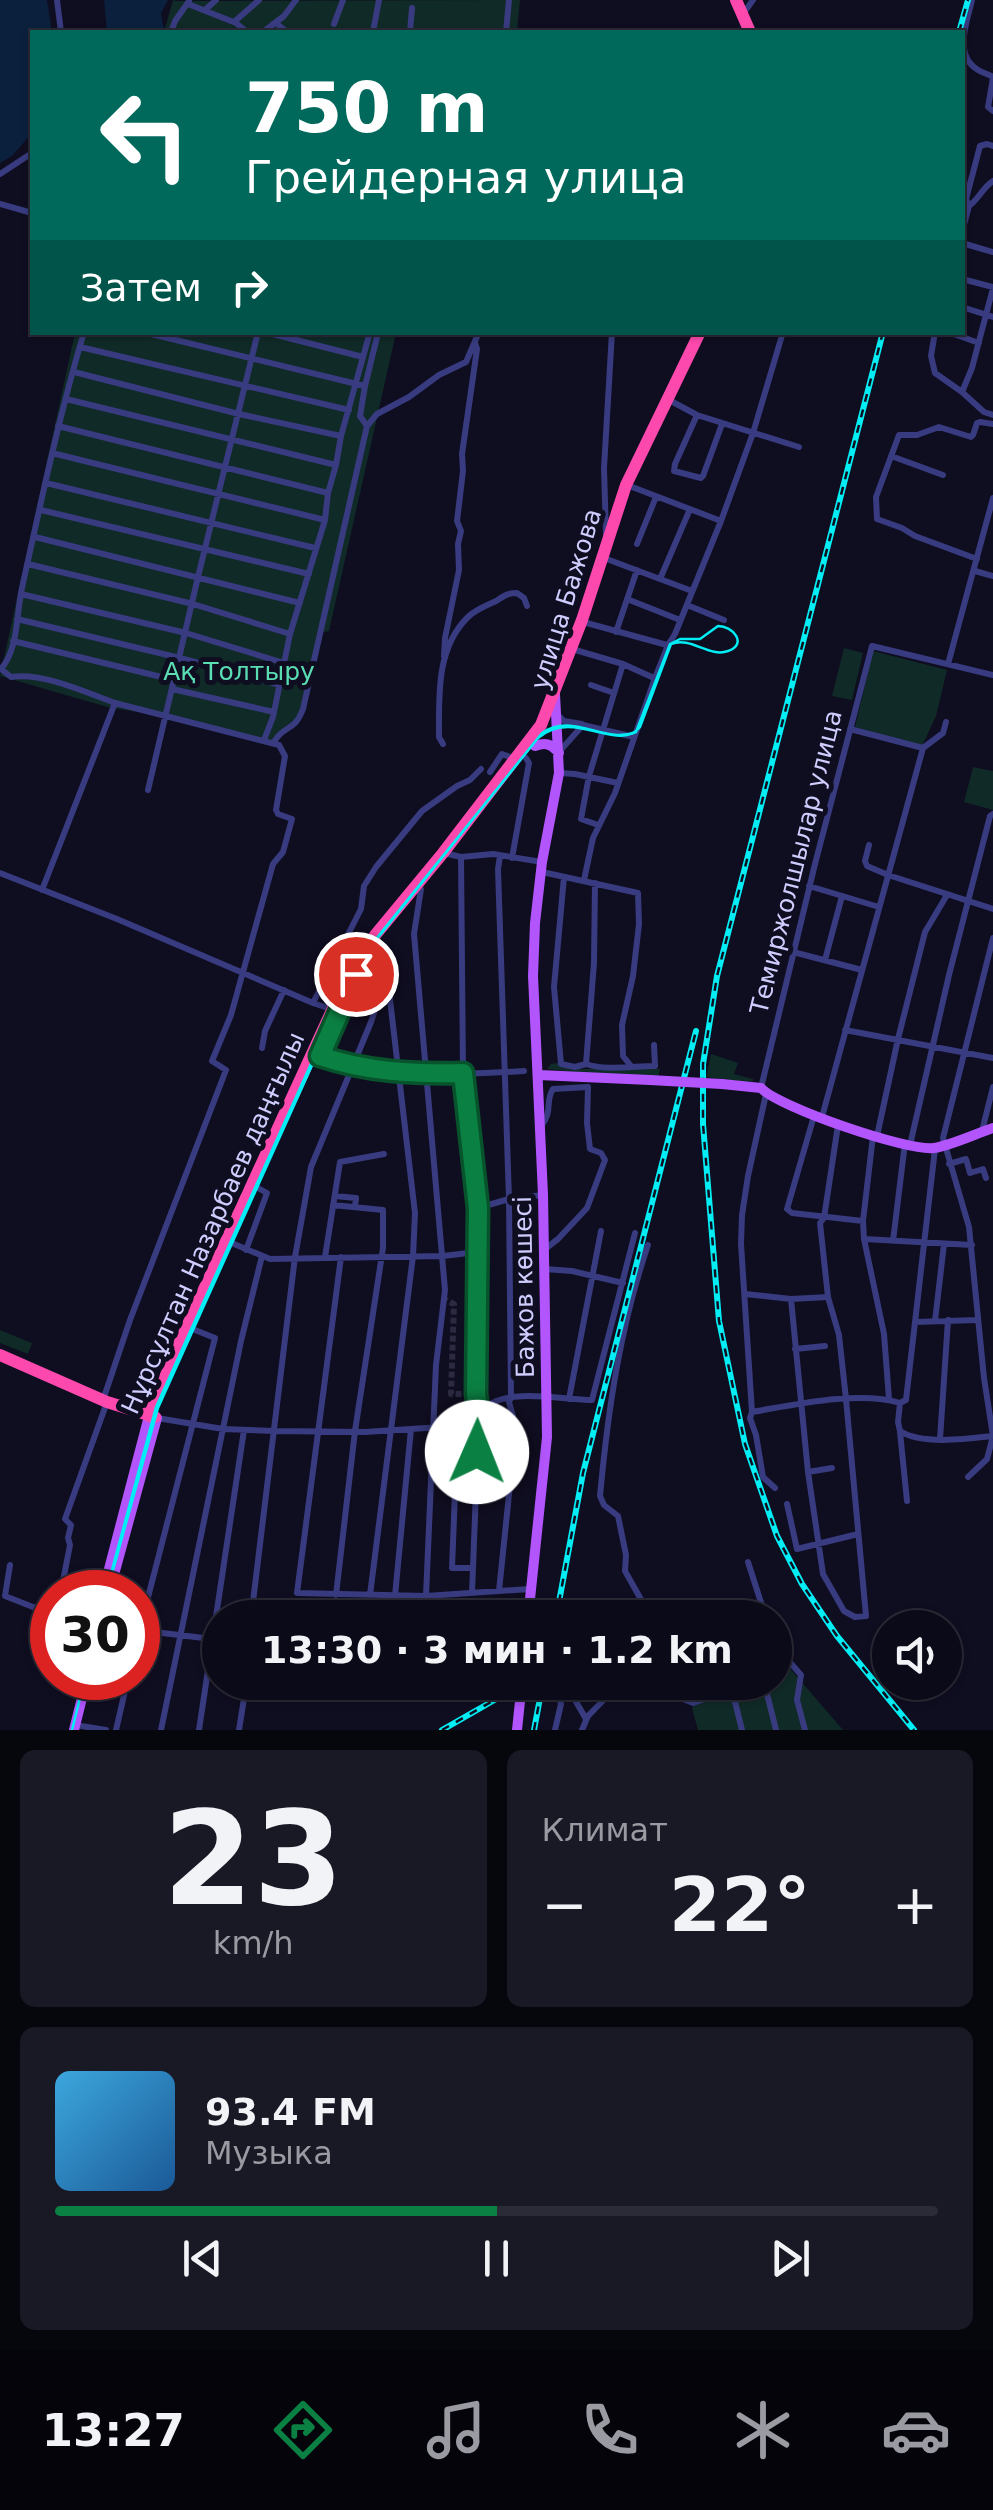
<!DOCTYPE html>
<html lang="ru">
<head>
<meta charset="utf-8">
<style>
  :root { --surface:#0b0a18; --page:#191825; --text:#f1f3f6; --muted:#9a9aa2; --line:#2b2b37; --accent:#0b8043 }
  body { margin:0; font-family:"DejaVu Sans",sans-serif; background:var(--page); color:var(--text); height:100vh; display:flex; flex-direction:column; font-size:38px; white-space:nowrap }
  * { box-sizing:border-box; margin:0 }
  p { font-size:32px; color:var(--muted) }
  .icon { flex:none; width:55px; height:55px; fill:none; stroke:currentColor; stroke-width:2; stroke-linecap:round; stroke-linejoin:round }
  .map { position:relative; height:1730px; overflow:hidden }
  .panel { display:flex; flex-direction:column; gap:20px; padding:20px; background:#06060d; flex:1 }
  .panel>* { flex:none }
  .hud { position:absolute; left:30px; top:30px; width:935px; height:305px; border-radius:0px; box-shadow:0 2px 8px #0004,0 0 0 2px var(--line); background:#00695c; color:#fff; overflow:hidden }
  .buttons { position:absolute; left:872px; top:1610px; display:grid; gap:20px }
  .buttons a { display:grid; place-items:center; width:90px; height:90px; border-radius:50%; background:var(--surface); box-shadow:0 2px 8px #0004,0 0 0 2px var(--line); font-size:50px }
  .speed { position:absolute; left:30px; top:1570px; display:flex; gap:20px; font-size:50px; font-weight:700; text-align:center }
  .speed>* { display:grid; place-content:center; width:130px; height:130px; border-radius:50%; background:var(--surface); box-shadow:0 2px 8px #0004,0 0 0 2px var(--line); line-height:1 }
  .speed .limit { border:15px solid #d22; background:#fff; color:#111 }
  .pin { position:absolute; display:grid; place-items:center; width:85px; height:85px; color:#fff; margin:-42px; border:5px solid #fff; border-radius:50%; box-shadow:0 2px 10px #0007 }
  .me { position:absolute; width:110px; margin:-55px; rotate:1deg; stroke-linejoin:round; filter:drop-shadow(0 0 8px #0008) }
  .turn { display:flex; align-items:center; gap:35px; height:210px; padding:0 50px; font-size:45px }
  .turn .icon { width:130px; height:130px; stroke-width:2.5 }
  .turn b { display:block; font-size:70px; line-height:85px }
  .then { display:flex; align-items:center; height:95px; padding:0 50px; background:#0003; gap:20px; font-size:38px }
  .big { font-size:75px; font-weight:800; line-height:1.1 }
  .panel .tile { flex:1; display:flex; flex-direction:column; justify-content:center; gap:15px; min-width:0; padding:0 35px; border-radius:15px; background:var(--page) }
  .panel .dial { align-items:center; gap:0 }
  .dial b { font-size:130px; line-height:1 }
  .song { display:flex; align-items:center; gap:30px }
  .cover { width:120px; height:120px; border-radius:15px; background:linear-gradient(135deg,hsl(200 70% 55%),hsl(210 70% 35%)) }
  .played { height:10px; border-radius:5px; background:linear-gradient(90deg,var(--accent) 50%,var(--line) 50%) }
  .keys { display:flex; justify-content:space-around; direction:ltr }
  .heat { display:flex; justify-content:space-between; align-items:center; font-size:55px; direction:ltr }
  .panel .tiles { flex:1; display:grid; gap:20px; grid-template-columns:1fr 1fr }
  .tile:last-child { grid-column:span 2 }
  .trip { position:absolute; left:202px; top:1600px; width:590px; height:100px; border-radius:50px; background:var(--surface); box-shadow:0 2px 8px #0004,0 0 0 2px var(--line); font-weight:800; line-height:100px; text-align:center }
  .tabs { display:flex; height:160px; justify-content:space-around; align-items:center; background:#04040a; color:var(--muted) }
  .tabs .icon { width:70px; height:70px }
  .tabs .active { color:var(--accent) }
  .tabs b { font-size:45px; color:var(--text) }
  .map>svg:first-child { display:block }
  .green { fill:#102a27 }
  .water { fill:#0a203d }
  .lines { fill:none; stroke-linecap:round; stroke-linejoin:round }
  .minor-tunnel { stroke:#2c2a41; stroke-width:6; stroke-dasharray:6 3; stroke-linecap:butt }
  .minor { stroke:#383b7f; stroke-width:6 }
  .major { stroke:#b255fd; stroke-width:10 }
  .highway { stroke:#fd49ad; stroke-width:12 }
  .tram { stroke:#03eef4; stroke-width:2.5 }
  .rail-casing { stroke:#03eef4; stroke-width:6 }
  .rail { stroke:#0f0d20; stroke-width:2.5; stroke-dasharray:8; stroke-linecap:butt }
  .major-bridge { stroke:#b255fd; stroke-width:10 }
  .route-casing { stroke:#07532c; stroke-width:25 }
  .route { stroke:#0b8043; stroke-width:18 }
  .labels { text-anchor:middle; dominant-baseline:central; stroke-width:10; stroke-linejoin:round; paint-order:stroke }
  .street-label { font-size:25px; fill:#cfcdfe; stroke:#0f0d20 }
  .park-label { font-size:25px; fill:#5addb3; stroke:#0f0d20 }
</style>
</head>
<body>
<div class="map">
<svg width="993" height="1730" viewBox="0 0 993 1730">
  <rect width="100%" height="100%" fill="#0f0d20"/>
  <path class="green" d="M173,0L176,1L520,0L517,32H164Z
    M75,333H396L329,631L320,633L299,719L274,742L166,716L111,708L0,676Z
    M844,648L863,653L852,700L832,696Z
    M873,651L947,670L936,716L922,746L855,727Z
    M973,767L993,771V810L964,802Z
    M711,1054L738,1063L734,1074L753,1079V1081L747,1082L706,1077Z
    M557,1063L572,1069H660L658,1077L586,1073L547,1069L551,1064Z
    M0,1330L32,1343L28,1354L0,1343Z
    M775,1651L843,1730H698L692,1708L712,1683L775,1682Z"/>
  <path class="water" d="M0,0H47L52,32H32V133L12,156L0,163Z
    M104,0H168L161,13L164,30L163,32H107Z"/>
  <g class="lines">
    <path class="minor-tunnel" d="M442,1298L454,1304L451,1394H477"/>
    <path class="minor" d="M57,0L61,32
      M972,0C967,22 953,55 978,70C983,73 988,74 993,77
      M188,4L236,23L247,32
      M205,10L216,0
      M743,14L753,0
      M234,22L259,0
      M276,23L287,32
      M334,24L343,0
      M171,32L175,21L189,1
      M263,32L284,16L296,0
      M373,32L379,0
      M410,32L412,8
      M506,32L509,0
      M993,78L988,107L993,111
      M0,174L32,153
      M0,204L32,213
      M969,206C980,198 982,188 993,181
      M962,232L969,206L966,199L980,146L987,144L993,146
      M962,243L993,252
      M962,279L993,287
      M962,307L993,317
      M84,332C59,416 41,502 22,588C16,614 19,648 1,669L11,677C42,672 85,692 115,703
      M143,332L365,386L378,333
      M265,332L363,357
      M935,332L931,356L935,373L962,392L984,412L993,415
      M948,332L979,343
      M80,347L349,410
      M74,372L239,414L341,436
      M365,386L360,416L367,426
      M962,392L972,368L993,288
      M66,399L336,465
      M669,400L697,415L799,447
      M697,415L675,464L674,471L701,478L703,476L722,424
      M58,426L328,493
      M52,453L325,520
      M891,456L943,475
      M46,483L315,548
      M627,485L721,521
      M41,510L309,574
      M606,535L604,468L612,332
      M35,537L300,603
      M637,544L656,497
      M604,558L692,591
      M977,559L915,536L902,528L877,519L876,497L899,435H917L939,427L971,437L973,435L977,423L980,422L993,424
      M28,564L193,604L290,634
      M975,571L993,576
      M660,579L690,509
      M21,594L186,633L284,663
      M627,599L680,620
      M687,605L724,620
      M17,619L180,658L280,685
      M583,622L667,645
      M616,632L637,570
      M13,641L174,680
      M572,649L623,664L654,678
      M444,656L445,638L459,570L458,544L461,531L457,521L463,471L462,454L477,349L475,343
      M948,664L993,498
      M591,685L614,693
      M172,689L274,712
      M557,714L564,721L582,724
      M850,729L923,748
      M264,740L273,717L290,634L325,520L328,493L336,465L341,436L370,332
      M274,742C284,724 294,733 303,709L367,426L377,414L409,397L439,375L466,362L479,332
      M443,744L439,737C439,696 436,648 468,617C476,609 486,606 496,601C504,596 507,593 517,593L524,598L527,606
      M559,752L583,725L634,737
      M490,772L502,754L515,759
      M560,773L575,774L618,783
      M148,790L198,577L258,332
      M598,825L581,819L589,776L623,664
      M869,845L865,861L867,866L888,875L993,909
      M444,853L461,857L493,854L542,862
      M461,857L463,1073L478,1208L477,1394L479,1414L472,1593
      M512,858L529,763L526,758
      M542,872L638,893L639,924L633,976L622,1025L623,1056L631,1066
      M0,873L117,919L313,1003L340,1012
      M564,877L554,987L561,1064L575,1067L586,1064C606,1071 633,1066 655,1066L654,1045
      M584,880L593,838L615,793L655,678L668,645L675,634L721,521L753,433L783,332
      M809,886L879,907
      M418,887L421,889L414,934L445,1290L436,1365L426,1596
      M42,890L115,703L279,745L285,756L276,810L278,814L292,819L283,852L273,864L231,1015L212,1061L226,1070L130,1320L103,1400
      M793,952L862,970
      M825,960L842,896
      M313,1003L361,909L364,886L376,867L422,811L457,786L470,780L481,769
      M845,1030L993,1058
      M262,1048L265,1031L284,990
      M320,1056C386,1079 455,1075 524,1071
      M586,1064L594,963L595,883
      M761,1088L815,864L872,646L993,675
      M766,1094L748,1176L742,1215L741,1244L752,1412L750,1418L756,1435L763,1477L775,1488
      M814,1116L787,1209L792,1213L863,1221
      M822,1117L923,748L943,733L946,722
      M542,1125C553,1111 545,1100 553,1089L588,1087L587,1123L590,1149L601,1153L605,1160L587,1208L558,1239L545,1249
      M982,1131L993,1087
      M873,1136L863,1221L864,1239L884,1334L889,1399
      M877,1136L898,1039L925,932L947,895
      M910,1145L949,975L990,816L993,814
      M949,1164L966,1159L970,1173L983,1169L986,1178
      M335,1196L356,1198L355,1207
      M333,1205L383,1210V1248L355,1431L336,1595
      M478,1208L509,1199L543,1195
      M864,1239L972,1245
      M227,1241L270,1259L443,1256L477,1252
      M893,1241L905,1143
      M246,1250L267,1193L258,1188
      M325,1257L340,1162L384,1154
      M341,1257L297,1593L426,1596L530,1589
      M544,1269L572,1271L623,1283
      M745,1294L791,1299L828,1297
      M791,1299L808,1472L823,1574L844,1611L855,1617L866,1616L846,1399L839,1335L828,1297L820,1223L824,1218L838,1125
      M935,1321L944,1244
      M915,1322L977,1320
      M795,1349L825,1346
      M569,1399L601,1231
      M900,1403L898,1422L900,1431C921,1445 967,1439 993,1436
      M752,1412C793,1405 860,1390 900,1403L906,1400L935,1149
      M157,1418L223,1429L274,1431L365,1432L472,1425C476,1419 480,1411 487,1406C512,1388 563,1400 592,1400L635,1233
      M900,1432L907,1501
      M940,1439L948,1320
      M432,1442H457L452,1568H471
      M808,1472L832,1468
      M968,1477L987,1459L993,1436L984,1378L969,1227L943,1138L993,938
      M787,1504L797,1549L858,1534
      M748,1562L766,1618
      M10,1565L5,1596L33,1607L52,1611
      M499,1591L516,1427L509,1402L511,1398L509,1199L498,869L500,856
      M54,1592L55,1589L62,1586L70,1545L68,1538L71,1525L65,1519L107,1402
      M370,1595L413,1256L415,1213L387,974L389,959
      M395,1596L411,1429
      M49,1610L52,1597
      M251,1618L295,1257L311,1167L371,1022L387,974
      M383,1618L386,1596
      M644,1618L643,1603L625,1571L626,1555L618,1516L604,1505L600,1496C608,1410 620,1327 648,1245
      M138,1630L220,1640
      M138,1636L215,1338L195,1330
      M775,1649L780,1651L801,1675L797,1700L805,1730
      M674,1682L678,1697L693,1703L707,1698L717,1682
      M730,1682L742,1730
      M764,1682L776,1730
      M522,1688L571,1693L586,1682
      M245,1692C264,1703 276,1692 294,1682
      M571,1693L586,1719
      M75,1725L106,1730
      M116,1730L128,1678
      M161,1730L241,1341L262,1256
      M199,1730L244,1430
      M239,1730L245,1692L243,1682
      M555,1730L561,1704L558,1693
      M582,1730L588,1716L621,1682"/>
    <path class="major" d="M535,746C546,742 551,744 559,753
      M539,1075L650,1080
      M722,1084L761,1088C778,1107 909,1152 934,1148C952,1145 975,1134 993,1128
      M112,1582L157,1418
      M103,1592L149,1416
      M528,1618L547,1437L543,1195L533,976L535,923L542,862L559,773L555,694
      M74,1730L87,1678
      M517,1730L522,1682"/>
    <path class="highway" d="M736,0L750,32
      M0,1355L107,1402L155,1417
      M149,1416L178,1346L350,971L376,934L443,853L541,725L582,620L626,485L700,332"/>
    <path class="tram" d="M106,1592L156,1407L352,973L363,955L542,733C572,711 605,745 636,732L670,644L680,639H700L718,626C733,626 748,644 728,651C709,658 691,636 671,644L640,727C618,754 574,707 538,738L364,955L353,974L158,1408L107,1592
      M72,1730L85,1678"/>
    <g class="rail-casing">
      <path id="rail" d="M959,32L968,0
        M883,332L717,976L703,1064V1124L719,1321L745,1444L777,1536L802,1584L837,1636L914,1730
        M556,1618L583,1473L696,1031
        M442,1730L498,1698L516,1682
        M534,1730L543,1682"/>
    </g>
    <use href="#rail" class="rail"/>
    <path class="major-bridge" d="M650,1080L722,1084"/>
  </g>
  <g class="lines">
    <g class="route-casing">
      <path id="route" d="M356,974L320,1056C367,1072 413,1074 463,1073L478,1208L476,1394L479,1414L477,1452"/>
    </g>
    <use href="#route" class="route"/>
  </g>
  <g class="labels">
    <g class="street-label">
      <text transform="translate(566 599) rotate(-73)">улица Бажова</text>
      <text transform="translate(796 862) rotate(-76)">Темиржолшылар улица</text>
      <text transform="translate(213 1223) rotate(-66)">Нұрсұлтан Назарбаев даңғылы</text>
      <text transform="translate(524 1287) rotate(-91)">Бажов көшесі</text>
    </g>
    <g class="park-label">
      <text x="239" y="671">Ақ Толтыру</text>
    </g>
  </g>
</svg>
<div class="buttons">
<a><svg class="icon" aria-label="sound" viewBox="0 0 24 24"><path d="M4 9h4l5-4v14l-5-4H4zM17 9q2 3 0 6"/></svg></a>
</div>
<div class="speed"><div class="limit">30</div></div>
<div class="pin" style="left:356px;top:974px;background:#d93025"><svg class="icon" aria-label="arrive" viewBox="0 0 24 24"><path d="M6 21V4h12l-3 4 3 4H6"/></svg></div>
<svg class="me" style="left:477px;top:1452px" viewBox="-20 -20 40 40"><circle r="19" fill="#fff"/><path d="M0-13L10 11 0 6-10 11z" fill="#0b8043"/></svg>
<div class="trip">13:30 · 3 мин · 1.2 km</div>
<div class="hud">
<div class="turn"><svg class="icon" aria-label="left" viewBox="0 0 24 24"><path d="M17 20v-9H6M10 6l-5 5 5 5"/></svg><div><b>750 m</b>Грейдерная улица</div></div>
<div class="then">Затем<svg class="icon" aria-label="right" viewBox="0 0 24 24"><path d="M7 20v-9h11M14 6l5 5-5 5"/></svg></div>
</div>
</div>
<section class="panel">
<div class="tiles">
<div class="tile dial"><b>23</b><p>km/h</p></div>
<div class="tile"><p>Климат</p>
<div class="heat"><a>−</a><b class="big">22°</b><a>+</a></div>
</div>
<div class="tile">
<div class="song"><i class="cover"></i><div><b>93.4 FM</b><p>Музыка</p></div></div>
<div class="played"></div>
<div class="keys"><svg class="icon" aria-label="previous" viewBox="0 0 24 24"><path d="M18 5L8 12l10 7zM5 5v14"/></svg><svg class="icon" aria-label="pause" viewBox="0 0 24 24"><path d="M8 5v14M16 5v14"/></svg><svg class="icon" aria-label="next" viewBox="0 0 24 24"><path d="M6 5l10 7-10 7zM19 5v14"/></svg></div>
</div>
</div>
</section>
<nav class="tabs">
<b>13:27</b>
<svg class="icon active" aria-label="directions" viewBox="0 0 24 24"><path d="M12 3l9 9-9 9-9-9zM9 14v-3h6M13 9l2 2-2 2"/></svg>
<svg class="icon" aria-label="music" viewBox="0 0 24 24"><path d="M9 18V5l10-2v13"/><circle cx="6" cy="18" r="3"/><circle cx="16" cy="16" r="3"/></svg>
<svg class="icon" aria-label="phone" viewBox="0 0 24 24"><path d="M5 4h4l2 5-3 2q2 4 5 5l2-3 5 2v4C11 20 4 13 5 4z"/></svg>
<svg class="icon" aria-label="climate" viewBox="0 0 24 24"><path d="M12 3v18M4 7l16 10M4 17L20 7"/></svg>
<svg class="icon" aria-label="car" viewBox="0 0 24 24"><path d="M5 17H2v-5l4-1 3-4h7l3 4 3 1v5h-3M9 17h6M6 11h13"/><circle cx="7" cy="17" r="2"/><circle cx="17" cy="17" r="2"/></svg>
</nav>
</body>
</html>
